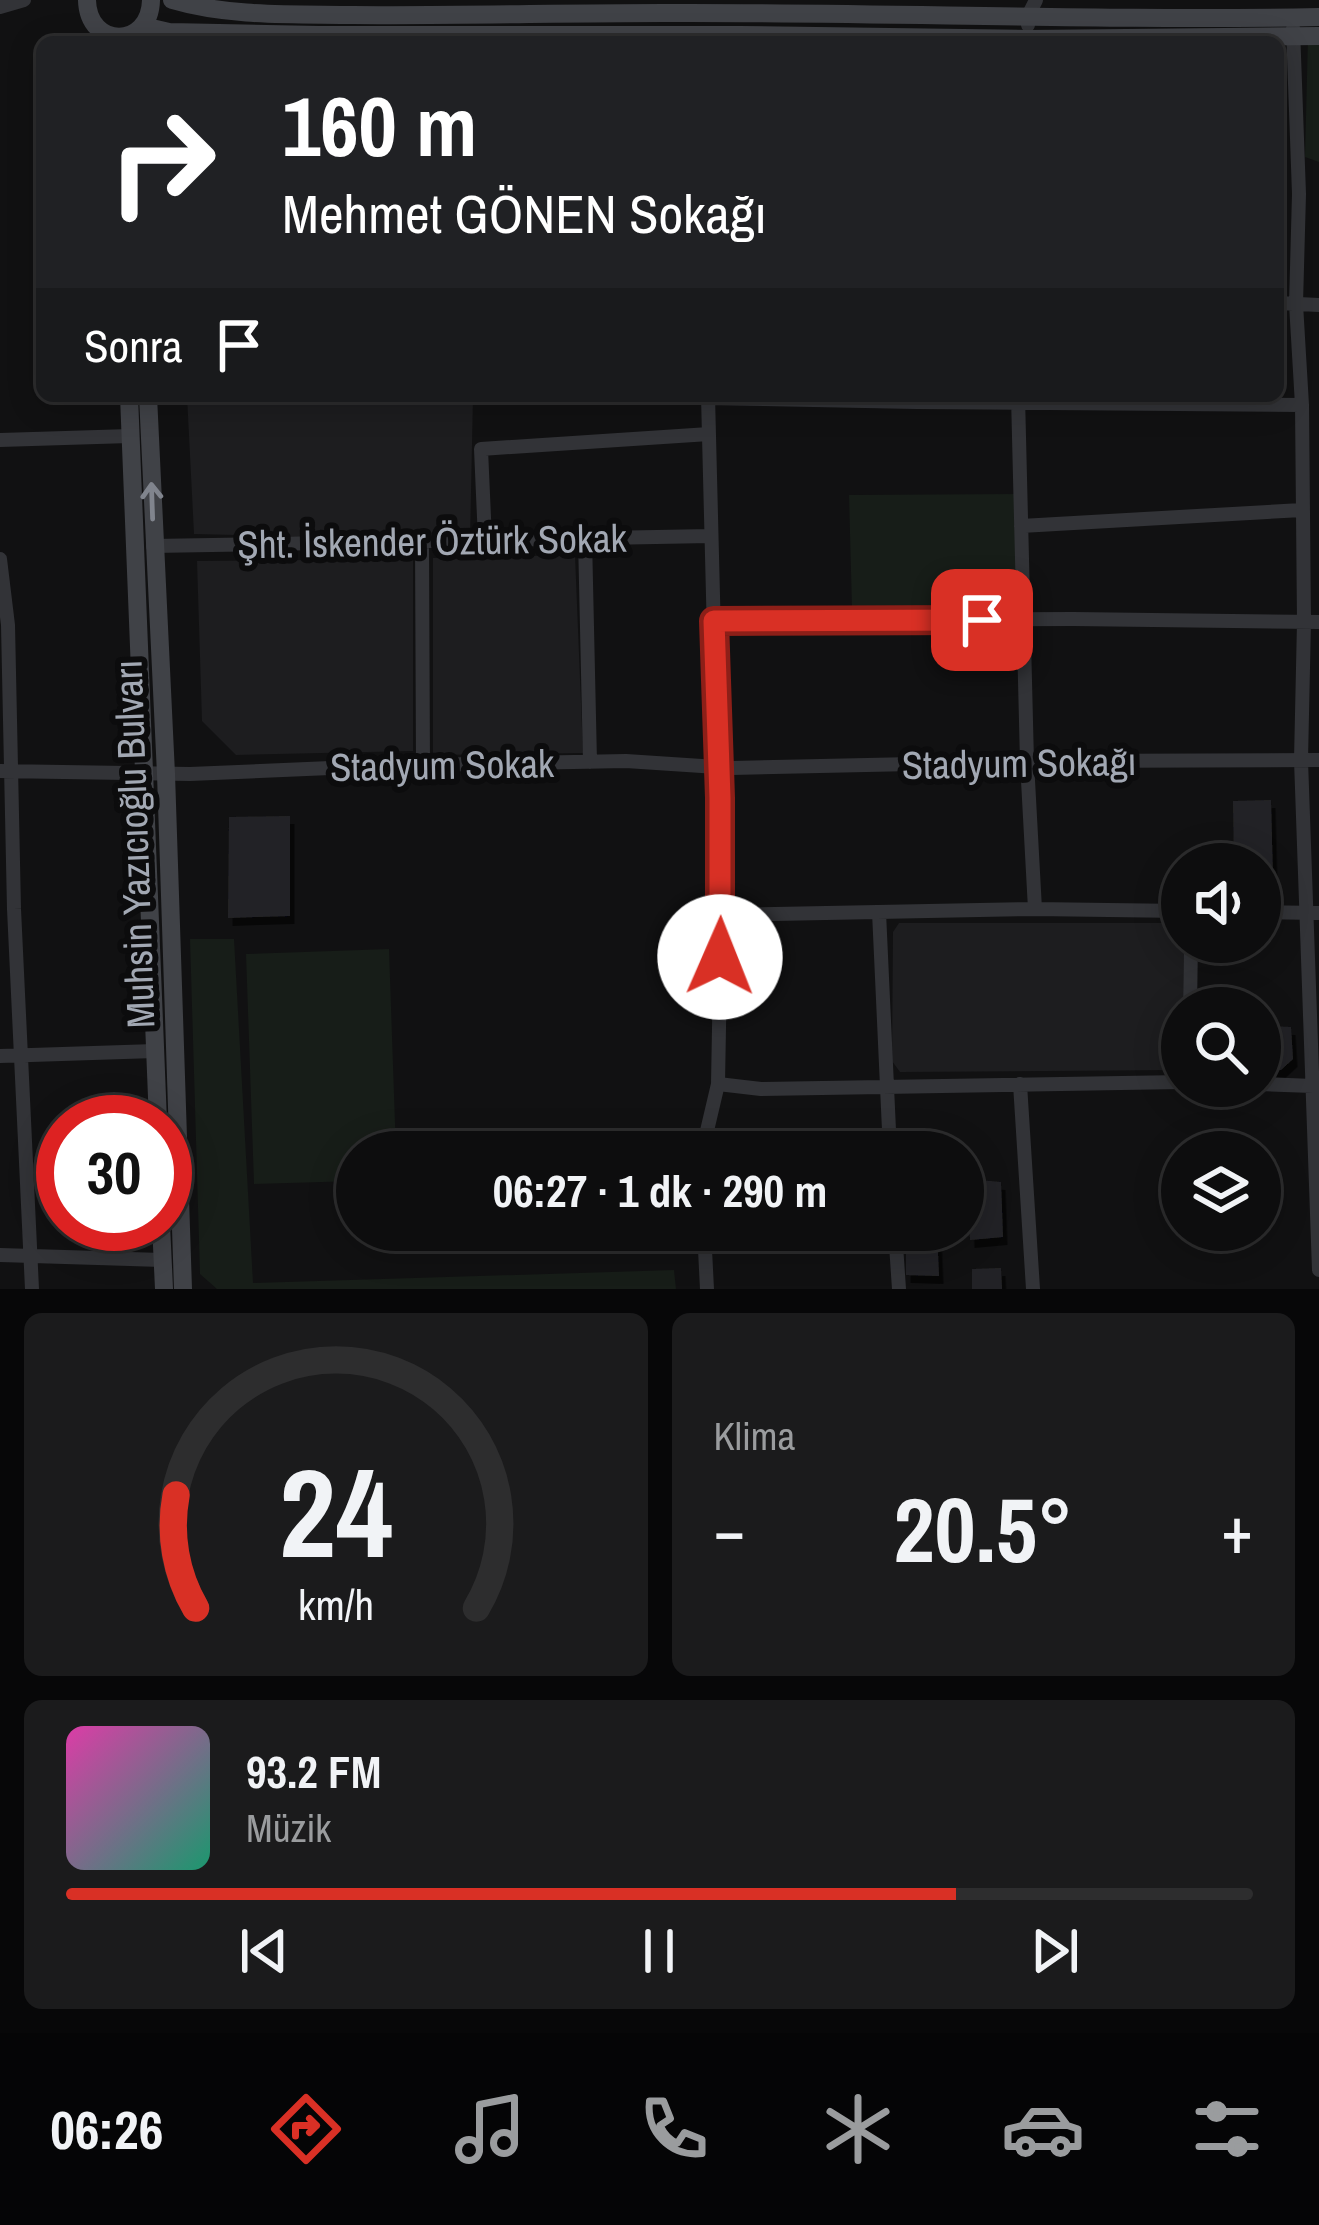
<!DOCTYPE html>
<html lang="tr">
<head>
<meta charset="utf-8">
<style>
  :root { --surface:#0d0d0e; --page:#1b1b1c; --text:#f1f3f6; --muted:#9a9c9e; --line:#2d2d2e; --accent:#d93025 }
  body { margin:0; font-family:"Archivo Narrow",sans-serif; background:var(--page); color:var(--text); height:100vh; display:flex; flex-direction:column; font-size:45px; white-space:nowrap }
  * { box-sizing:border-box; margin:0 }
  p { font-size:39px; color:var(--muted) }
  .icon { flex:none; width:66px; height:66px; fill:none; stroke:currentColor; stroke-width:2; stroke-linecap:round; stroke-linejoin:round }
  .map { position:relative; height:1289px; overflow:hidden }
  .details { display:flex; flex-direction:column; gap:24px; padding:24px; background:#070708; flex:1 }
  .details>* { flex:none }
  .hud { position:absolute; left:36px; top:36px; width:1248px; height:366px; border-radius:18px; box-shadow:0 6px 30px #0003,0 0 0 3px var(--line); background:#202124; color:#fff; overflow:hidden }
  .controls { position:absolute; left:1161px; top:843px; display:grid; gap:24px }
  .controls a { display:grid; place-items:center; width:120px; height:120px; border-radius:50%; background:var(--surface); box-shadow:0 6px 30px #0003,0 0 0 3px var(--line); font-size:60px }
  .speed { position:absolute; left:36px; top:1095px; display:flex; gap:24px; font-size:60px; font-weight:700; text-align:center }
  .speed>* { display:grid; place-content:center; width:156px; height:156px; border-radius:50%; background:var(--surface); box-shadow:0 6px 30px #0003,0 0 0 3px var(--line); line-height:1 }
  .speed .limit { border:18px solid #d22; background:#fff; color:#111 }
  .pin { position:absolute; display:grid; place-items:center; width:102px; height:102px; color:#fff; margin:-51px; border-radius:24px; box-shadow:0 6px 18px #0006 }
  .me { position:absolute; width:132px; margin:-66px; rotate:1deg; stroke-linejoin:round; filter:drop-shadow(0 0 9px #0008) }
  .turn { display:flex; align-items:center; gap:42px; height:252px; padding:0 48px; font-size:54px }
  .turn .icon { width:156px; height:156px; stroke-width:2.5 }
  .turn b { display:block; font-size:84px; line-height:102px }
  .then { display:flex; align-items:center; height:114px; padding:0 48px; background:#0003; gap:24px; font-size:45px }
  .big { font-size:90px; font-weight:700; line-height:1.1 }
  .details .widget { flex:1; display:flex; flex-direction:column; justify-content:center; gap:18px; min-width:0; padding:0 42px; border-radius:18px; background:var(--page) }
  .details .dial { align-items:center; gap:0 }
  .dial svg { height:312px; overflow:visible; fill:none; stroke:var(--line); stroke-width:7; stroke-linecap:round; text-anchor:middle }
  .dial text { fill:var(--text); stroke:none }
  .song { display:flex; align-items:center; gap:36px }
  .cover { width:144px; height:144px; border-radius:18px; background:linear-gradient(135deg,hsl(320 70% 55%),hsl(160 70% 35%)) }
  .played { height:12px; border-radius:6px; background:linear-gradient(90deg,var(--accent) 75%,var(--line) 75%) }
  .keys { display:flex; justify-content:space-around; direction:ltr }
  .heat { display:flex; justify-content:space-between; align-items:center; font-size:66px; direction:ltr }
  .details .tiles { flex:1; display:grid; gap:24px; grid-template-columns:1fr 1fr }
  .widget:last-child { grid-column:span 2 }
  .trip { position:absolute; left:336px; top:1131px; width:648px; height:120px; border-radius:60px; background:var(--surface); box-shadow:0 6px 30px #0003,0 0 0 3px var(--line); font-weight:700; line-height:120px; text-align:center }
  .dock { display:flex; height:192px; justify-content:space-around; align-items:center; background:#050506; color:var(--muted) }
  .dock .icon { width:84px; height:84px }
  .dock .active { color:var(--accent) }
  .dock b { font-size:54px; color:var(--text) }
  .map>svg:first-child { display:block }
  .built { fill:#1d1d1f }
  .green { fill:#171d18 }
  .building { fill:#242426; filter:url(#shadow) }
  .lines { fill:none; stroke-linecap:round; stroke-linejoin:round }
  .street { stroke:#323337; stroke-width:14 }
  .secondary { stroke:#404247; stroke-width:18 }
  .oneway { stroke:#80848d }
  .route-casing { stroke:#8d1f18; stroke-width:30 }
  .route { stroke:#d93025; stroke-width:21 }
  .labels { text-anchor:middle; dominant-baseline:central; stroke-width:12; stroke-linejoin:round; paint-order:stroke }
  .street-label { font-size:39px; fill:#a2a8b3; stroke:#0c0c0d }
</style>
</head>
<body>
<div class="map">
<svg width="1319" height="1289" viewBox="0 0 1319 1289">
  <defs>
    <filter id="shadow"><feDropShadow dx="4.5" dy="8" stdDeviation="0" flood-color="#0009"/></filter>
  </defs>
  <rect width="100%" height="100%" fill="#111112"/>
  <path class="built" d="M187,396H473L470,541L194,534Z
    M575,555L583,753L433,755V558Z
    M413,559V751L236,755L202,721L197,561Z
    M899,923H1173L1182,934L1184,942L1182,1061L1174,1070L900,1072L892,1061L893,932Z"/>
  <path class="green" d="M1308,36H1319V162L1305,157Z
    M1021,494L1023,610L852,609L849,495Z
    M190,939H234L253,1283L674,1270L676,1289H217L200,1274Z
    M389,949L396,1152H357V1181L254,1184L246,954Z"/>
  <path class="building" d="M1271,800L1273,879L1260,880V864H1234L1233,801Z
    M290,816V916L228,918L229,817Z
    M1268,1026L1291,1027L1293,1059L1281,1070H1260V1039L1267,1037Z
    M941,1136V1152H908V1137Z
    M967,1179L1001,1182L1003,1237L970,1240Z
    M906,1230H937L939,1276L906,1275Z
    M1001,1268L1002,1289H972V1269Z"/>
  <g class="lines">
    <path class="street" d="M0,7L24,0
      M1028,25L1027,18L1036,0
      M1293,28L1299,194L1296,304L1302,405L1304,622L1301,760L1319,1270
      M1278,303L1319,305
      M1018,396L1027,762L1035,909
      M708,398L916,402L1302,405
      M0,440L130,436
      M1021,526L1302,510
      M585,538L590,762
      M485,540L481,449L709,434
      M422,541L423,765
      M153,546L710,536
      M0,559L8,625L14,909L32,1289
      M714,621L1073,619L1319,622
      M0,771L190,774L377,766L626,761L732,768L1057,761L1319,760
      M879,912L890,1152
      M1260,912L1319,913
      M721,915L1035,909L1182,911
      M1190,1008L1191,942
      M0,1056L155,1051
      M718,1084L761,1089L1182,1082
      M1020,1084L1033,1289
      M1260,1084L1313,1086
      M702,1152L718,1084L721,915L708,396
      M704,1230L707,1289
      M895,1230L899,1289
      M0,1255L162,1260"/>
    <path class="secondary" d="M87,0C88,49 150,49 151,0
      M172,0C229,17 294,14 353,15C456,16 559,13 663,13C882,12 1100,21 1319,17
      M143,26L169,32L319,35H740L1029,39L1319,36
      M129,396L158,1122
      M148,396L166,774L183,1289
      M161,1224L164,1289"/>
  </g>
  <defs><path id="oneway-shaft" d="M-6 0H5M1.5-3L5.5 0L1.5 3" fill="none" stroke-width="1.6" stroke-linecap="round" stroke-linejoin="round" transform="scale(3)"/></defs>
  <use class="oneway" href="#oneway-shaft" transform="translate(152 501) rotate(-92)"/>
  <g class="lines">
    <g class="route-casing">
      <path id="route" d="M720,957V798L714,621L982,620"/>
    </g>
    <use href="#route" class="route"/>
  </g>
  <g class="labels">
    <g class="street-label">
      <text transform="translate(432 541) rotate(-1)">Şht. İskender Öztürk Sokak</text>
      <text transform="translate(1019 763) rotate(-1)">Stadyum Sokağı</text>
      <text transform="translate(442 765) rotate(-1)">Stadyum Sokak</text>
      <text transform="translate(134 844) rotate(-92)">Muhsin Yazıcıoğlu Bulvarı</text>
    </g>
  </g>
</svg>
<div class="controls">
<a><svg class="icon" aria-label="sound" viewBox="0 0 24 24"><path d="M4 9h4l5-4v14l-5-4H4zM17 9q2 3 0 6"/></svg></a>
<a><svg class="icon" aria-label="search" viewBox="0 0 24 24"><circle cx="10" cy="10" r="6"/><path d="M15 15l6 6"/></svg></a>
<a><svg class="icon" aria-label="layers" viewBox="0 0 24 24"><path d="M12 4l9 5-9 5-9-5zM3 14l9 5 9-5"/></svg></a>
</div>
<div class="speed"><div class="limit">30</div></div>
<div class="pin" style="left:982px;top:620px;background:#d93025"><svg class="icon" aria-label="arrive" viewBox="0 0 24 24"><path d="M6 21V4h12l-3 4 3 4H6"/></svg></div>
<svg class="me" style="left:720px;top:957px" viewBox="-20 -20 40 40"><circle r="19" fill="#fff"/><path d="M0-13L10 11 0 6-10 11z" fill="#d93025"/></svg>
<div class="trip">06:27 · 1 dk · 290 m</div>
<div class="hud">
<div class="turn"><svg class="icon" aria-label="right" viewBox="0 0 24 24"><path d="M7 20v-9h11M14 6l5 5-5 5"/></svg><div><b>160 m</b>Mehmet GÖNEN Sokağı</div></div>
<div class="then">Sonra<svg class="icon" aria-label="arrive" viewBox="0 0 24 24"><path d="M6 21V4h12l-3 4 3 4H6"/></svg></div>
</div>
</div>
<section class="details">
<div class="tiles">
<div class="widget dial"><svg viewBox="0 0 100 80">
<path d="M14 69A42 42 0 1 1 86 69"/>
<path d="M14 69A42 42 0 0 1 9 40" stroke="#d93025"/>
<text x="50" y="56" font-size="32" font-weight="700">24</text>
<text x="50" y="72" font-size="11">km/h</text>
</svg></div>
<div class="widget"><p>Klima</p>
<div class="heat"><a>−</a><b class="big">20.5°</b><a>+</a></div>
</div>
<div class="widget">
<div class="song"><i class="cover"></i><div><b>93.2 FM</b><p>Müzik</p></div></div>
<div class="played"></div>
<div class="keys"><svg class="icon" aria-label="previous" viewBox="0 0 24 24"><path d="M18 5L8 12l10 7zM5 5v14"/></svg><svg class="icon" aria-label="pause" viewBox="0 0 24 24"><path d="M8 5v14M16 5v14"/></svg><svg class="icon" aria-label="next" viewBox="0 0 24 24"><path d="M6 5l10 7-10 7zM19 5v14"/></svg></div>
</div>
</div>
</section>
<nav class="dock">
<b>06:26</b>
<svg class="icon active" aria-label="directions" viewBox="0 0 24 24"><path d="M12 3l9 9-9 9-9-9zM9 14v-3h6M13 9l2 2-2 2"/></svg>
<svg class="icon" aria-label="music" viewBox="0 0 24 24"><path d="M9 18V5l10-2v13"/><circle cx="6" cy="18" r="3"/><circle cx="16" cy="16" r="3"/></svg>
<svg class="icon" aria-label="phone" viewBox="0 0 24 24"><path d="M5 4h4l2 5-3 2q2 4 5 5l2-3 5 2v4C11 20 4 13 5 4z"/></svg>
<svg class="icon" aria-label="climate" viewBox="0 0 24 24"><path d="M12 3v18M4 7l16 10M4 17L20 7"/></svg>
<svg class="icon" aria-label="car" viewBox="0 0 24 24"><path d="M5 17H2v-5l4-1 3-4h7l3 4 3 1v5h-3M9 17h6M6 11h13"/><circle cx="7" cy="17" r="2"/><circle cx="17" cy="17" r="2"/></svg>
<svg class="icon" aria-label="filters" viewBox="0 0 24 24"><path d="M4 7h16M4 17h16"/><circle cx="9" cy="7" r="2"/><circle cx="15" cy="17" r="2"/></svg>
</nav>
</body>
</html>
